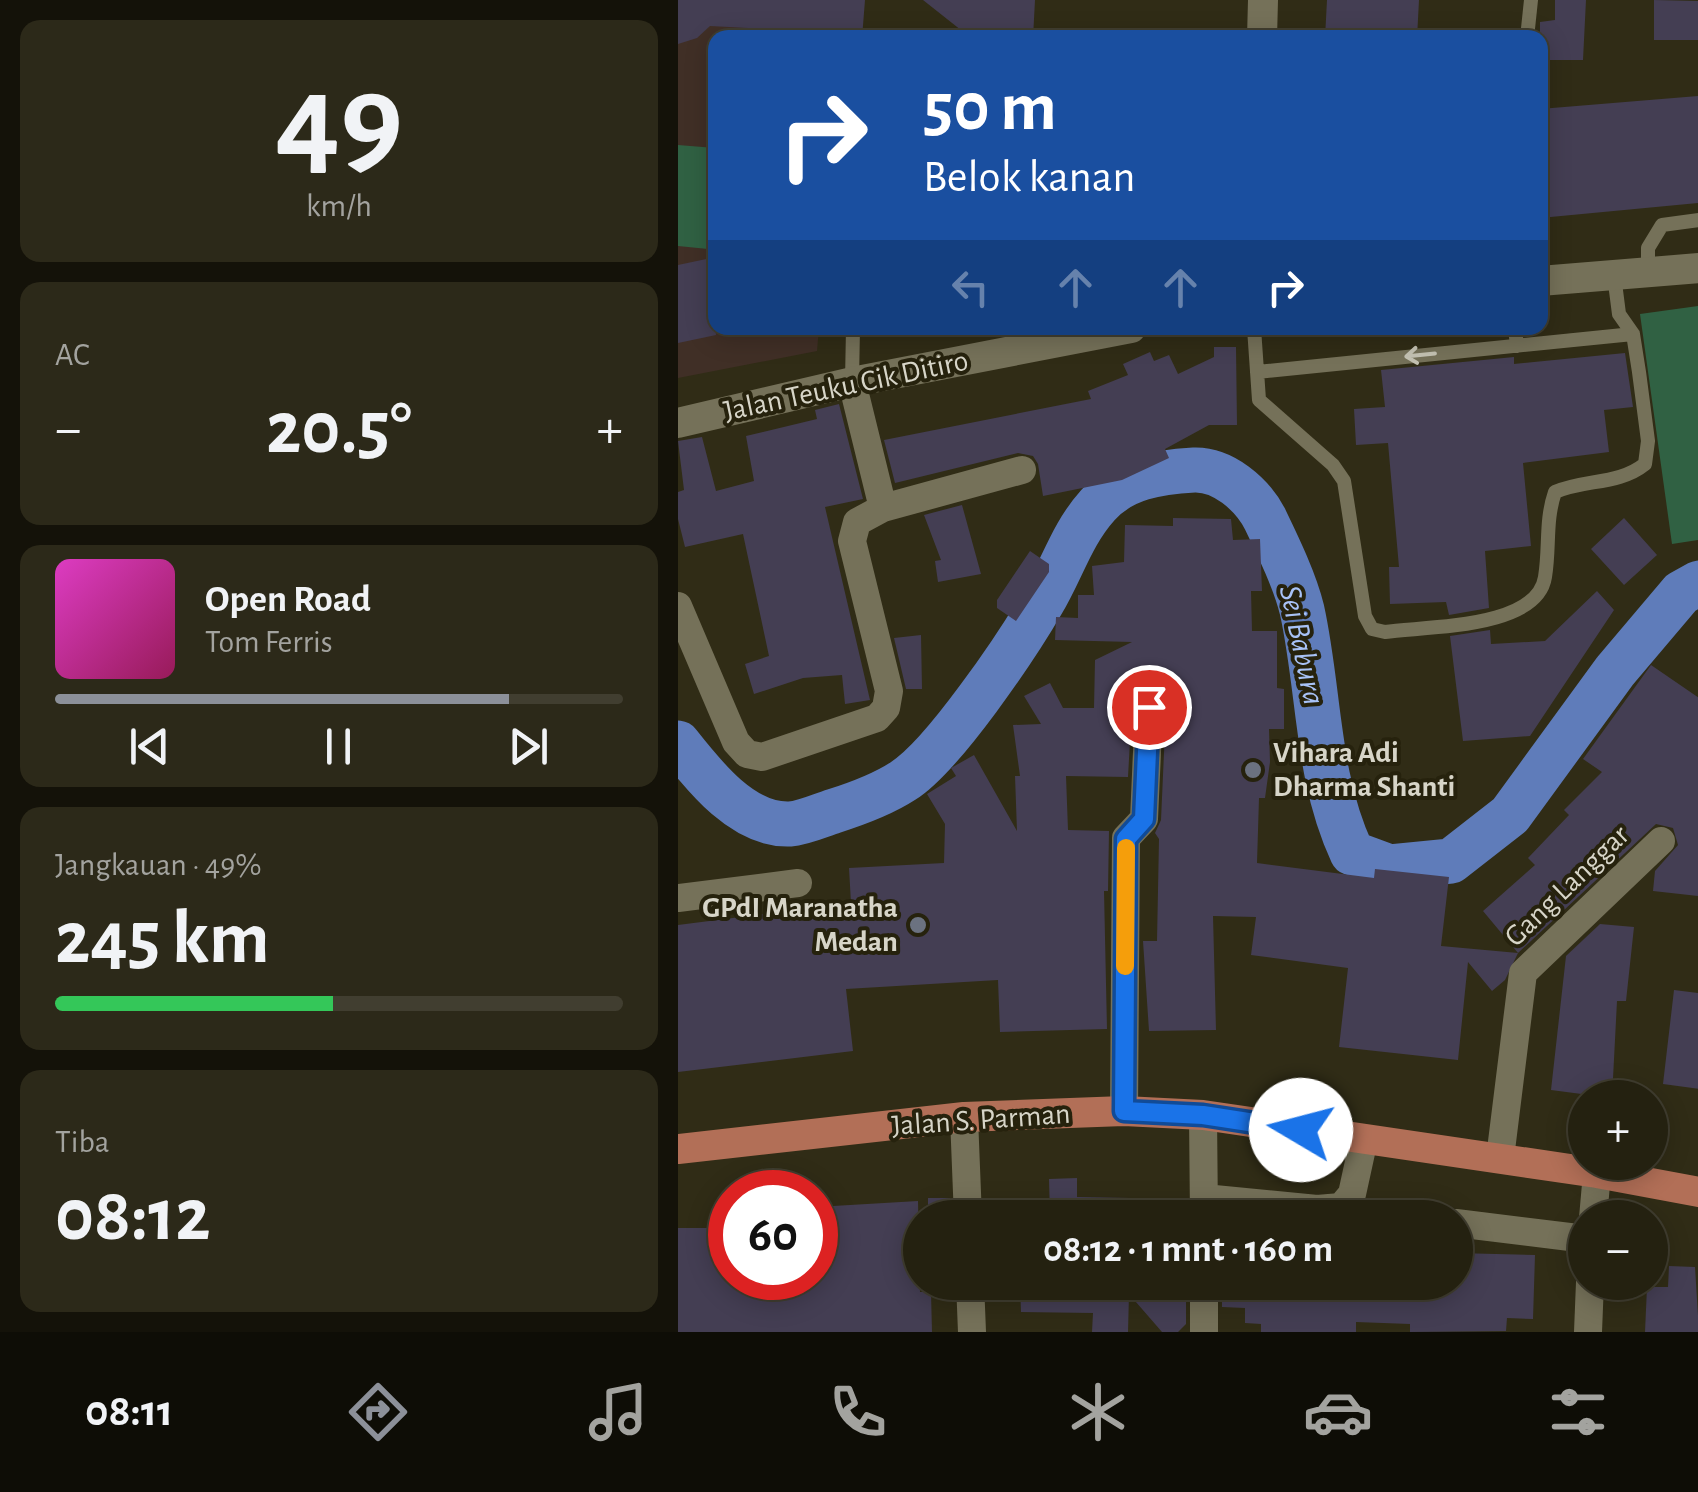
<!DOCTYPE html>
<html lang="id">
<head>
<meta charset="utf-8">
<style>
  :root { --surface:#242110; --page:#2c2919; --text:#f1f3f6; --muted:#a3a39f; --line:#413e30; --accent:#8c9099 }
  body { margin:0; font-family:"Alegreya Sans",sans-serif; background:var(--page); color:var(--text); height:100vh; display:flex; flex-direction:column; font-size:38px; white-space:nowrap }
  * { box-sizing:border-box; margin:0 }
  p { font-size:32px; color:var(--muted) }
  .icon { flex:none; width:55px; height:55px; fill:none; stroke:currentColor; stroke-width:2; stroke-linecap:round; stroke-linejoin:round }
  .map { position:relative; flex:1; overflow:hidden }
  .details { display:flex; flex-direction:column; gap:20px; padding:20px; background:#141209; width:678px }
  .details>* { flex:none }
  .top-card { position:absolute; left:30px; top:30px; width:840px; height:305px; border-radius:20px; box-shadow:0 5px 25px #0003,0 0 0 2px var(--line); background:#1a4fa0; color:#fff; overflow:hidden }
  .tools { position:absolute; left:890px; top:1080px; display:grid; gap:20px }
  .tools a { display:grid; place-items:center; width:100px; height:100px; border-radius:50%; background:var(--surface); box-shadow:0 5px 25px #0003,0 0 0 2px var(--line); font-size:50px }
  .speed { position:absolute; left:30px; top:1170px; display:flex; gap:20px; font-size:50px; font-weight:700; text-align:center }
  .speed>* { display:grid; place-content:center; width:130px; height:130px; border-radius:50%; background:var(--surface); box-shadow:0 5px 25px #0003,0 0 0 2px var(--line); line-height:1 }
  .speed .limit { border:15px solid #d22; background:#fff; color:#111 }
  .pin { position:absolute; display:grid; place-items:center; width:85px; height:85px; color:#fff; margin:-42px; border:5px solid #fff; border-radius:50%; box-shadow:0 2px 10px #0007 }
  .me { position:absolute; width:110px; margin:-55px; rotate:278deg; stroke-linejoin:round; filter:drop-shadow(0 0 8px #0008) }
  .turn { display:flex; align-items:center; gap:35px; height:210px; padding:0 50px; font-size:45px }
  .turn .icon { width:130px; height:130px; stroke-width:2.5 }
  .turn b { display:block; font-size:70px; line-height:85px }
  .lanes { display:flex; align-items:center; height:95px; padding:0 50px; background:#0003; justify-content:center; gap:50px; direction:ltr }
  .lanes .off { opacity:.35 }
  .big { font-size:75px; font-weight:600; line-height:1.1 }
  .details .widget { flex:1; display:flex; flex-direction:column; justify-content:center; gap:15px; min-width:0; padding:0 35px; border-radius:20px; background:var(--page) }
  .details .dial { align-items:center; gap:0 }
  .dial b { font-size:130px; line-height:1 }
  .song { display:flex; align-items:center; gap:30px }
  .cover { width:120px; height:120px; border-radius:15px; background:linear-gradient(135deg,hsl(310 70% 55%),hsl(330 70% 35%)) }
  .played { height:10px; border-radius:5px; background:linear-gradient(90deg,var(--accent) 80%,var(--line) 80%) }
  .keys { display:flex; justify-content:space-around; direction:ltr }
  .heat { display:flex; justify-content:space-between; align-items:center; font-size:55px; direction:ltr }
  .charge { height:15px; border-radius:8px; background:linear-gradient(90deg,#34c759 49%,var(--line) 0) }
  .trip { position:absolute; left:225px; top:1200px; width:570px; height:100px; border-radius:50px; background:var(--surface); box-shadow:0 5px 25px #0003,0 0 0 2px var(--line); font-weight:600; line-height:100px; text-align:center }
  .tabs { display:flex; height:160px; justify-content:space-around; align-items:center; background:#0e0d06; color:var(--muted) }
  .tabs .icon { width:70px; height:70px }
  .tabs .active { color:var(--accent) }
  .tabs b { font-size:45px; color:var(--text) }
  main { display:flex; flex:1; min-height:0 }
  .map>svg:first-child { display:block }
  .education { fill:#402f26 }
  .green { fill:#306143 }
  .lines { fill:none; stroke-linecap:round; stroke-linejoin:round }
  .river { stroke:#5f7cba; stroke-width:45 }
  .building { fill:#443e53 }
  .lane { stroke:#757159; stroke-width:14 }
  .street { stroke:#757159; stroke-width:28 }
  .secondary { stroke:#757159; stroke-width:30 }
  .primary { stroke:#b26f57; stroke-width:30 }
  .oneway { stroke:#c3c1b2 }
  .route-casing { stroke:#114b97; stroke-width:25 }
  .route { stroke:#1a73e8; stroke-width:18 }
  .slow { stroke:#f59e0b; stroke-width:18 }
  .worship-dot { fill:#6b7280; stroke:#26220d; stroke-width:4 }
  .labels { text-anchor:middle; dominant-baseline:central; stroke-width:8; stroke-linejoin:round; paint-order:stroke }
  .street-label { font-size:30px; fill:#d7d5c8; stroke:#26220d }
  .poi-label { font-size:30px; font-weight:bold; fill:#d7d5c8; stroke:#26220d; text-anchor:start }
  .water-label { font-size:32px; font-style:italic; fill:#a8c2f6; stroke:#26220d }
</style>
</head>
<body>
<main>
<section class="details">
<div class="widget dial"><b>49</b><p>km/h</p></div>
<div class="widget"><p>AC</p>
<div class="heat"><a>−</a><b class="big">20.5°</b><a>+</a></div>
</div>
<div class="widget">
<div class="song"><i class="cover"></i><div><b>Open Road</b><p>Tom Ferris</p></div></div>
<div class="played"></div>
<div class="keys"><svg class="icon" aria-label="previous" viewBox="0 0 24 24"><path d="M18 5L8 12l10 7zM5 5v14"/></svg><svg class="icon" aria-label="pause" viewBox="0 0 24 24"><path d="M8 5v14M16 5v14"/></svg><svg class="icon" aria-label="next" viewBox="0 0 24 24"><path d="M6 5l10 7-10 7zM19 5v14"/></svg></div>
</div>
<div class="widget"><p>Jangkauan · 49%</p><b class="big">245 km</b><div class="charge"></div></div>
<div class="widget"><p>Tiba</p><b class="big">08:12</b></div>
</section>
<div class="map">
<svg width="1021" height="1332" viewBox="0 0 1021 1332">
  <rect width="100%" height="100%" fill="#302c16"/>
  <path class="education" d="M0,0L162,37L38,38V328H141L139,351L0,378Z"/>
  <path class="green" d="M0,145L37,148L30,249L0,246Z
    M1020,306V540L994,544L962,314Z"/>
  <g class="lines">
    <path class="river" d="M0,743C26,776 65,826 112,824C126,823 143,815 156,811C178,804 205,794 225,781C265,756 339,646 364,603C384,570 393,535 420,505C445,477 481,472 516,470C545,469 574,494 587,519C600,546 617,581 624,610C642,692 638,776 674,853L712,867L773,861L832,815L937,671L1003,593L1021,583"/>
  </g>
  <path class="building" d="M0,0H187L184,38H69L70,28L32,26L19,38L0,44Z
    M245,0H357L355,38H293Z
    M649,0H741L739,38H647Z
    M877,0H908L905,60H862V22L877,20Z
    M976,0L1021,1V40H976Z
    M1021,96V203L862,218V109Z
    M33,258L38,335L0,343V265Z
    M536,347H558L559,425H531L487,449L491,458L444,480L365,496L360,464L355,456L340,453L217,483L206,440L413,399L410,391L450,375L445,364L472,352L476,361L491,355L500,374L536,357Z
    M947,353L955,407L926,410L931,452L845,463L853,546L807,551L811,608L771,615L768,602L712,604L711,567H721L710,443L678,445L676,409L707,407L703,370L836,357V364Z
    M161,404L185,499L147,507L192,700L167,704L164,675L125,678L76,694L67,664L91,656L65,534L7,547L0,519V492L6,490L0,441L24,437L38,491L76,481L68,436L139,419L137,410Z
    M284,505L303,574L260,582L257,561L263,560L246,515Z
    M495,518L553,519L555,540L582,539L584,591H573L574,631H599V688L606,689V729H591L592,762L587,798H581L579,863L696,878L697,869L771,877L763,946L840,953L827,980L814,991L790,962L780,1060L661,1047L670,968L573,955L578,917L535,916L538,1030L471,1031L465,941H479L481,839L477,833L483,820L488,708L481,693L471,690L457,697L454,705L450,777L388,776L390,830L431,831L430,891H426L429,1029L322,1032L320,980L168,989L175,1051L0,1072V925L173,903L171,868L266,863L267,824L249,794L278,776L273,768L296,755L339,831L337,776H342L335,725L363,724L346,696L372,683L385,708H416L417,660L454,642L377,640L378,617L400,618V595H416L414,566L446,562L447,525L495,526Z
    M946,518L979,555L946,585L913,549Z
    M352,551L371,564V572L338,621L319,608V600Z
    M919,591L936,610L852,736L785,741L772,636L812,630L813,644L867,641Z
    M243,635L244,689H228L216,638Z
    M973,665L1021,698V896L975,891L977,871L1000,845L995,828L978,824L840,953L805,911L857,865L850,858L891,815L886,810L924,772L905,759Z
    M922,924L956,927L948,1001H939L934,1098L873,1090L888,956Z
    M996,990L1021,993V1089L985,1084Z
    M399,1178V1197L508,1199V1218H372L371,1179Z
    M250,1198H272V1218H250Z
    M240,1201L242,1292H253L254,1332H0V1228H52V1278H138V1207Z
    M778,1253L857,1255L855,1319L829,1318L828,1331L732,1332V1324L678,1322V1332H583V1324L567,1323V1308L544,1307V1282H778Z
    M991,1266L1017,1267L1021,1332H967L969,1287H990Z
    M342,1282H508V1324L500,1332H484L451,1294L450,1332H414L415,1313L343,1312Z"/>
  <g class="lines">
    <path class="lane" d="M849,38L853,0
      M970,272V248L984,225L1021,220
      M576,328L581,400L655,465L666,481L687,616L694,629L707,632C749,626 859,629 867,577C872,547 867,521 877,492C907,479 941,485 967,464L970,441L961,372L955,334L941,314L936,275
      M837,328L839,346
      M579,372L955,334
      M174,381L175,328"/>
    <path class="street" d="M205,508L344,470
      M0,606L58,742L69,754L84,757L199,718L208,708L211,691L174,541L179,522L205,508L174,382
      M0,898L120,883
      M446,1111L448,838L466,819L471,707
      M525,1115L526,1218
      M286,1117L290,1218
      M822,1158L845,973L983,841
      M526,1198L639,1209L663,1207L674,1194L686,1139
      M728,1217L729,1218
      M915,1218L919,1173
      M778,1223L908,1239
      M292,1282L294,1332
      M526,1332V1282
      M910,1332L912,1282"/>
    <path class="secondary" d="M584,38L585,0
      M862,281L1021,268
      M0,423L174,382L453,328"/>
    <path class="primary" d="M0,1149L286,1117L446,1111L525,1115L919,1173L1021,1192"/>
  </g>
  <defs><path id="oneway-shaft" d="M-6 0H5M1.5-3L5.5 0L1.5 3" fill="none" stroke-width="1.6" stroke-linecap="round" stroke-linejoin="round" transform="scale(2.5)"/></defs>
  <use class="oneway" href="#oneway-shaft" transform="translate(742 355) rotate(174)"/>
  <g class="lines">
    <g class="route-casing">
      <path id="route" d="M471,707L466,819L448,839L446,1111L525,1115L623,1130"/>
    </g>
    <use href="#route" class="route"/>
    <path class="slow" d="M447,966L448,848"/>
  </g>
  <g class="worship-dot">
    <circle cx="575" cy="770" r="10"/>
    <circle cx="240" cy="925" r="10"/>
  </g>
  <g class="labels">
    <g class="street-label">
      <text transform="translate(168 386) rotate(-12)">Jalan Teuku Cik Ditiro</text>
      <text transform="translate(889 886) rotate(-44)">Gang Langgar</text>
      <text transform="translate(303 1120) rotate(-4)">Jalan S. Parman</text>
    </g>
    <g class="poi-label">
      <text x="595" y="753">Vihara Adi<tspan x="595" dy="34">Dharma Shanti</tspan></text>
      <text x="220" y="908" text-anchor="end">GPdI Maranatha<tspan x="220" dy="34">Medan</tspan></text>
    </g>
    <g class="water-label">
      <text transform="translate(624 645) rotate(78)">Sei Babura</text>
    </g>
  </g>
</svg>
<div class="tools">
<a>+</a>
<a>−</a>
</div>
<div class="speed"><div class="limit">60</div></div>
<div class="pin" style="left:471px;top:707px;background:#d93025"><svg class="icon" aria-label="arrive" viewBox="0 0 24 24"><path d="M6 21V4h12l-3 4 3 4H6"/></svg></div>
<svg class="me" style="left:623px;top:1130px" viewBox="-20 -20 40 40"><circle r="19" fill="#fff"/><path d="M0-13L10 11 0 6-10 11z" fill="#1a73e8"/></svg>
<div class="trip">08:12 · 1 mnt · 160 m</div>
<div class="top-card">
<div class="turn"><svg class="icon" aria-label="right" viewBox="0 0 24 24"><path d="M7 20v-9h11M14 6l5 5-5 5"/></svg><div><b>50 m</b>Belok kanan</div></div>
<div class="lanes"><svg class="icon off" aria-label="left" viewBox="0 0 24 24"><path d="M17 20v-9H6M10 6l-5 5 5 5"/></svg><svg class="icon off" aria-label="ahead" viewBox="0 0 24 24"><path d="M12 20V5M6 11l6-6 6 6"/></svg><svg class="icon off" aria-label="ahead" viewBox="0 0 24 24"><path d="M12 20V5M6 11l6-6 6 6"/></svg><svg class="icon" aria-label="right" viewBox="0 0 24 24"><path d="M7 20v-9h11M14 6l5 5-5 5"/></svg></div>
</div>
</div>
</main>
<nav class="tabs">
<b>08:11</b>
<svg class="icon active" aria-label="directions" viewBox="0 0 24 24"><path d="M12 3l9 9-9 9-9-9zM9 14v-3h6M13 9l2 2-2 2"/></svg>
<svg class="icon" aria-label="music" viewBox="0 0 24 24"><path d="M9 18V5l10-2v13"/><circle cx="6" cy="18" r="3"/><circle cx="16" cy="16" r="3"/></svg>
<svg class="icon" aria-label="phone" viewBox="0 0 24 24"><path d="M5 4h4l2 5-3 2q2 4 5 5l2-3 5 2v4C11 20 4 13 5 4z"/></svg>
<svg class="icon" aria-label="climate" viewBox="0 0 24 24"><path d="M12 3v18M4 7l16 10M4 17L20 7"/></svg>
<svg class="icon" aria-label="car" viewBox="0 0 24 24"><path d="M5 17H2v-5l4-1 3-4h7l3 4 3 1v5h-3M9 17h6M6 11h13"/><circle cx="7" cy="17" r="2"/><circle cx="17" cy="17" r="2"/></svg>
<svg class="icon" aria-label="filters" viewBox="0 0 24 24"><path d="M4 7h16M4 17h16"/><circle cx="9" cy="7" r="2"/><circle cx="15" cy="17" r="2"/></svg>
</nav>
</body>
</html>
